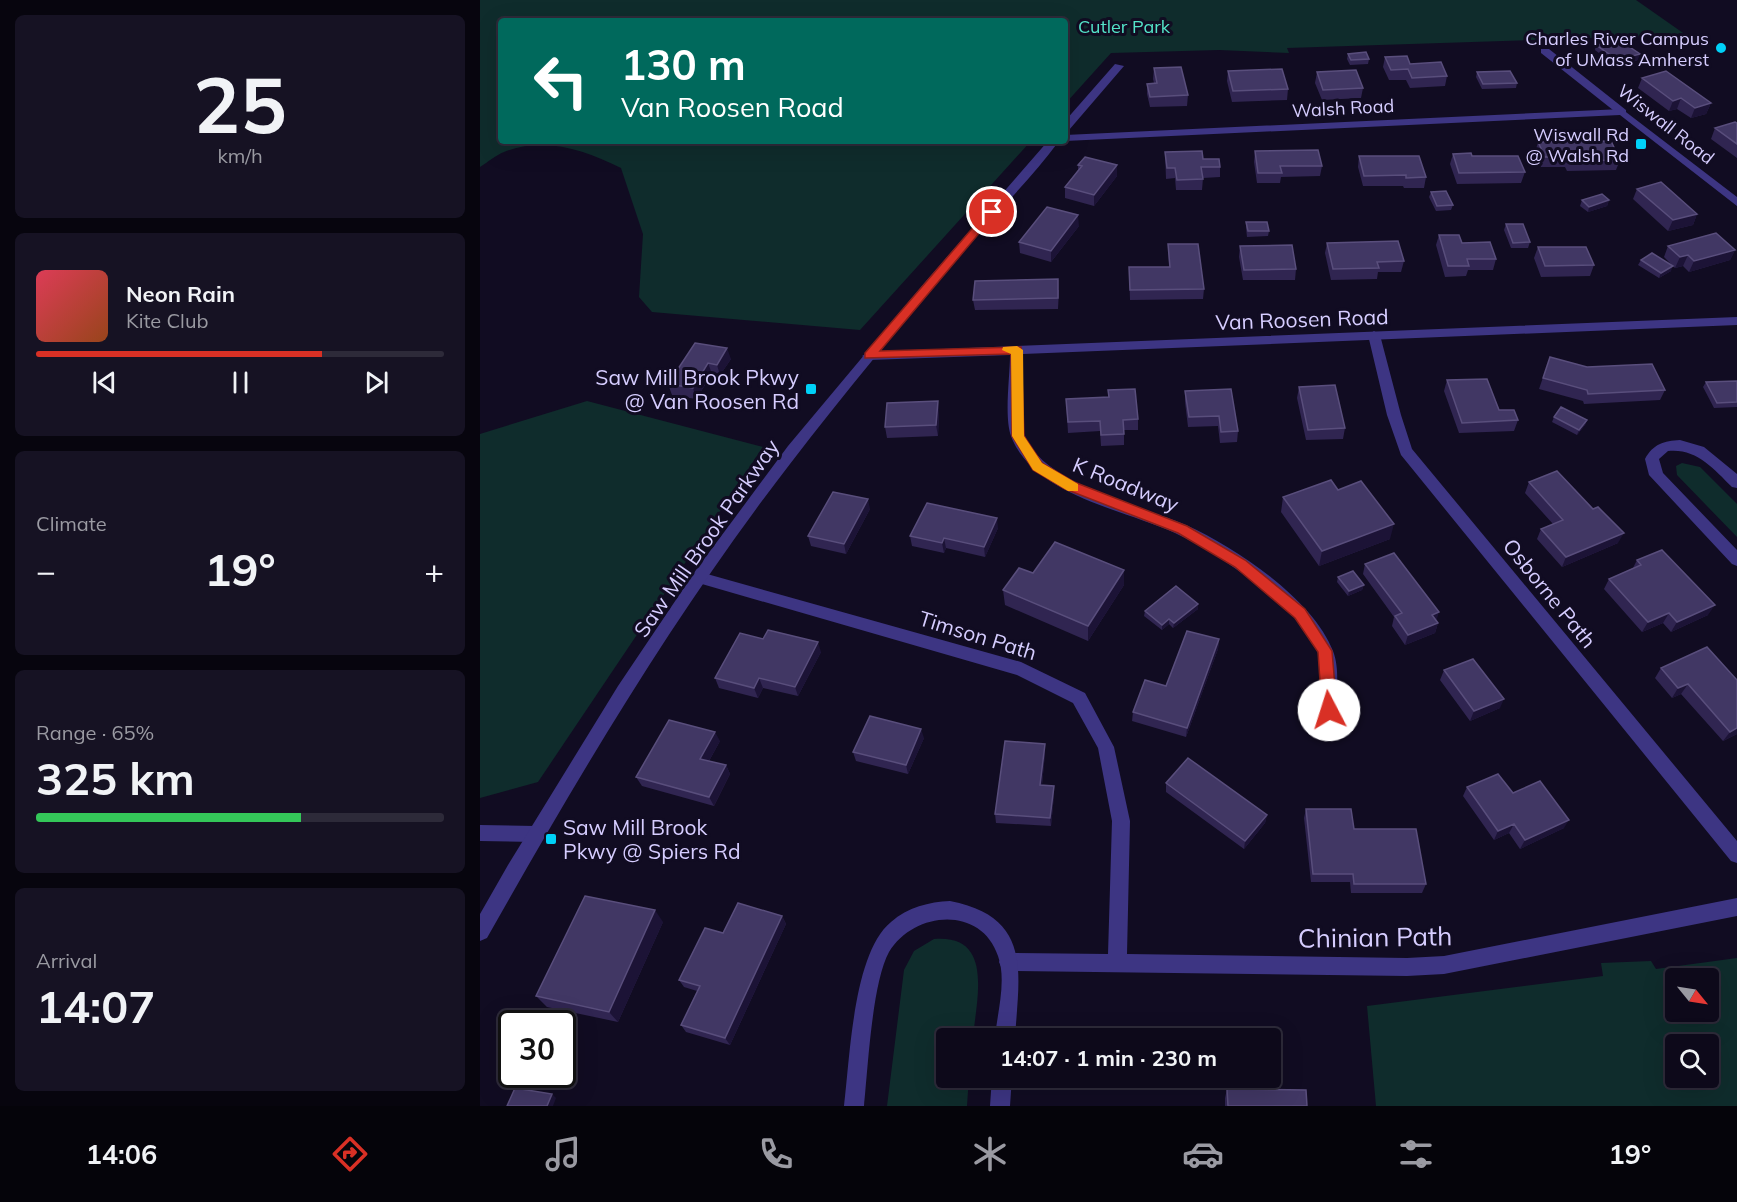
<!DOCTYPE html>
<html lang="en">
<head>
<meta charset="utf-8">
<style>
  :root { --surface:#0d091a; --page:#161223; --text:#f1f3f6; --muted:#9a9aa2; --line:#2d2a39; --accent:#d93025 }
  body { margin:0; font-family:Mulish,sans-serif; background:var(--page); color:var(--text); height:100vh; display:flex; flex-direction:column; font-size:22px; white-space:nowrap }
  * { box-sizing:border-box; margin:0 }
  p { font-size:20px; color:var(--muted) }
  .icon { flex:none; width:33px; height:33px; fill:none; stroke:currentColor; stroke-width:2; stroke-linecap:round; stroke-linejoin:round }
  .map { position:relative; flex:1; overflow:hidden }
  .side { display:flex; flex-direction:column; gap:15px; padding:15px; background:#07050e; width:480px }
  .side>* { flex:none }
  .banner { position:absolute; left:18px; top:18px; width:570px; height:126px; border-radius:6px; box-shadow:0 6px 24px #0002,0 0 0 2px var(--line); background:#00695c; color:#fff; overflow:hidden }
  .needle { width:39px; rotate:120deg }
  .fabs { position:absolute; left:1185px; top:968px; display:grid; gap:12px }
  .fabs a { display:grid; place-items:center; width:54px; height:54px; border-radius:6px; background:var(--surface); box-shadow:0 6px 24px #0002,0 0 0 2px var(--line); font-size:30px }
  .speed { position:absolute; left:18px; top:1010px; display:flex; gap:12px; font-size:30px; font-weight:700; text-align:center }
  .speed>* { display:grid; place-content:center; width:78px; height:78px; border-radius:50%; background:var(--surface); box-shadow:0 6px 24px #0002,0 0 0 2px var(--line); line-height:1 }
  .speed .limit { border:3px solid #111; border-radius:9px; background:#fff; color:#111 }
  .pin { position:absolute; display:grid; place-items:center; width:51px; height:51px; color:#fff; margin:-26px; border:3px solid #fff; border-radius:50%; box-shadow:0 2px 6px #0007 }
  .me { position:absolute; width:66px; margin:-33px; rotate:355deg; stroke-linejoin:round; filter:drop-shadow(0 0 4px #0008) }
  .turn { display:flex; align-items:center; gap:21px; height:126px; padding:0 24px; font-size:27px }
  .turn .icon { width:78px; height:78px; stroke-width:2.5 }
  .turn b { display:block; font-size:42px; line-height:51px }
  .big { font-size:45px; font-weight:700; line-height:1.1 }
  .side .card { flex:1; display:flex; flex-direction:column; justify-content:center; gap:9px; min-width:0; padding:0 21px; border-radius:9px; background:var(--page) }
  .side .dial { align-items:center; gap:0 }
  .dial b { font-size:78px; line-height:1 }
  .song { display:flex; align-items:center; gap:18px }
  .cover { width:72px; height:72px; border-radius:9px; background:linear-gradient(135deg,hsl(350 70% 55%),hsl(20 70% 35%)) }
  .played { height:6px; border-radius:3px; background:linear-gradient(90deg,var(--accent) 70%,var(--line) 70%) }
  .keys { display:flex; justify-content:space-around; direction:ltr }
  .heat { display:flex; justify-content:space-between; align-items:center; font-size:33px; direction:ltr }
  .charge { height:9px; border-radius:4px; background:linear-gradient(90deg,#34c759 65%,var(--line) 0) }
  .trip { position:absolute; left:456px; top:1028px; width:345px; height:60px; border-radius:6px; background:var(--surface); box-shadow:0 6px 24px #0002,0 0 0 2px var(--line); font-weight:700; line-height:60px; text-align:center }
  .tab-bar { display:flex; height:96px; justify-content:space-around; align-items:center; background:#05040a; color:var(--muted) }
  .tab-bar .icon { width:42px; height:42px }
  .tab-bar .current { color:var(--accent) }
  .tab-bar b { font-size:27px; color:var(--text) }
  main { display:flex; flex:1; min-height:0 }
  .map>svg:first-child { display:block }
  .green { fill:#0f2c2c; fill-rule:evenodd }
  .lines { fill:none; stroke-linecap:round; stroke-linejoin:round }
  .pedestrian { fill:#3d3583; fill-rule:evenodd }
  .minor { fill:#3d3583; fill-rule:evenodd }
  .tertiary { fill:#3d3583; fill-rule:evenodd }
  .wall { fill:#302551 }
  .shaded-wall { fill:#1c1336 }
  .building { fill:#413764; stroke:#594e7c; stroke-width:1.5 }
  .route { fill:#d93025; stroke:#8d1f18; stroke-width:1.5 }
  .slow { fill:#f59e0b }
  .poi-dot { fill:#00d1f8; stroke:#110c22; stroke-width:2 }
  .labels { text-anchor:middle; dominant-baseline:central; stroke-width:6; stroke-linejoin:round; paint-order:stroke }
  .far-park-label { font-size:18px; fill:#54e4c9; stroke:#110c22 }
  .far-poi-label { font-size:18px; fill:#d6cdff; stroke:#110c22; text-anchor:end }
  .far-street-label { font-size:18px; fill:#d6cdff; stroke:#110c22 }
  .street-label { font-size:21px; fill:#d6cdff; stroke:#110c22 }
  .poi-label { font-size:21px; fill:#d6cdff; stroke:#110c22; text-anchor:end }
  .near-street-label { font-size:26px; fill:#d6cdff; stroke:#110c22 }
</style>
</head>
<body>
<main>
<section class="side">
<div class="card dial"><b>25</b><p>km/h</p></div>
<div class="card">
<div class="song"><i class="cover"></i><div><b>Neon Rain</b><p>Kite Club</p></div></div>
<div class="played"></div>
<div class="keys"><svg class="icon" aria-label="previous" viewBox="0 0 24 24"><path d="M18 5L8 12l10 7zM5 5v14"/></svg><svg class="icon" aria-label="pause" viewBox="0 0 24 24"><path d="M8 5v14M16 5v14"/></svg><svg class="icon" aria-label="next" viewBox="0 0 24 24"><path d="M6 5l10 7-10 7zM19 5v14"/></svg></div>
</div>
<div class="card"><p>Climate</p>
<div class="heat"><a>−</a><b class="big">19°</b><a>+</a></div>
</div>
<div class="card"><p>Range · 65%</p><b class="big">325 km</b><div class="charge"></div></div>
<div class="card"><p>Arrival</p><b class="big">14:07</b></div>
</section>
<div class="map">
<svg width="1257" height="1106" viewBox="0 0 1257 1106">
  <rect width="100%" height="100%" fill="#110c22"/>
  <path class="green" d="M0,0H1156L1206,35L807,48L809,53L739,50L631,53L585,104V21H21V141H551L380,330L172,312L159,297L163,234L141,168C105,150 64,136 24,152C16,155 8,162 0,167Z
    M107,401L283,447L58,782L0,798V434Z
    M1202,463L1220,467L1257,504V537L1197,475L1196,466Z
    M454,939C515,934 496,1000 493,1038H466V1077H489L487,1106H407L424,970L434,951Z
    M1257,958V1106H896L887,1006L1123,976L1121,963L1171,961L1176,969ZM1196,978H1228V1011H1196ZM1196,1044H1228V1077H1196Z"/>
  <g class="lines">
    <path class="pedestrian" d="M894,331L900,335L921,415L932,449L1257,841V863L1251,861L921,455L907,415L888,335Z
      M220,572L541,662L605,693L634,747L650,821L647,954L927,958L964,956L1257,898V916L964,974L927,976L529,971L522,969L519,962L522,955L529,953L628,954L632,821L618,748L593,703L537,675L215,582L212,578L215,574Z"/>
    <path class="minor" d="M1061,49H1069L1146,110V114H1138L1061,53Z
      M635,64L644,66L589,130L585,131V121Z
      M1257,317V325L543,354C543,377 537,416 545,436C563,484 662,506 706,525C755,547 833,599 853,651C860,669 856,691 857,710L855,715L849,717L843,715L841,710C840,692 844,668 837,651C819,607 738,553 695,533C645,510 553,495 531,436C524,416 530,377 530,355L389,360L382,356L389,352Z
      M1200,440L1224,447L1257,474V488L1252,487C1233,468 1216,448 1188,451L1179,459L1183,473L1257,550V566L1252,564L1169,475L1165,459C1173,444 1184,441 1200,440Z
      M0,825L55,826L61,828L64,834L61,840L55,842L0,841Z
      M470,901C553,917 539,973 535,1038H515C517,1013 527,981 518,956C501,905 434,911 409,952C392,983 388,1068 384,1106H364C370,1058 373,953 411,922C428,907 449,902 470,901Z
      M512,1077H532L530,1106H510Z"/>
    <path class="tertiary" d="M1142,109L1257,197V206L1140,115L585,141H584L585,135Z
      M568,141H579C554,175 523,206 495,238C432,312 369,387 310,464C195,613 99,775 7,938L0,941V914L28,865L138,686L216,570L308,446L447,280Z"/>
  </g>
  <path class="wall" d="M1116,45L1158,60L1136,66L1115,50Z
    M868,54L889,59L888,64L870,65L867,59Z
    M905,57L930,64L967,76L965,86L930,88L926,80H909L903,67Z
    M674,68L708,95L707,106L670,107L667,94V84L674,83L673,79Z
    M748,71L808,89L807,100L752,102L747,81Z
    M837,72L883,88L881,98L842,100L835,83Z
    M997,72L1037,83L1036,88L1002,89L996,77Z
    M1162,78L1231,103L1226,114L1211,118L1197,109L1189,111L1158,88Z
    M1257,123V158L1231,139L1235,128Z
    M1058,142L1140,160L1136,170L1087,171L1085,167H1061L1055,153Z
    M775,151L842,166L840,176L801,177L800,183H777L774,162Z
    M685,152L723,159L740,167V177L723,178L722,190H696L695,178L686,179Z
    M973,154L992,156L1045,172L1041,183L977,184L970,164Z
    M879,156L946,177L944,188H924L923,186H883L878,167Z
    M598,165L637,176L614,206L585,198V187L598,170Z
    M1157,189L1217,214L1213,225L1188,231L1153,199Z
    M951,192L973,205L971,210L956,211L949,197Z
    M1102,200H1129L1127,206L1108,212L1100,206Z
    M766,222L789,231L788,236L767,237L766,228Z
    M1026,224L1050,242L1048,248H1031L1024,230Z
    M599,226L571,262L540,253L539,242Z
    M959,235L982,243L1016,259L1013,270H988L986,276L965,277L956,245Z
    M847,243L924,261L921,272H898L897,279L851,280L845,253Z
    M688,244L724,289L723,299L650,300L649,267H689Z
    M760,246L816,269L815,280H763L759,257Z
    M1188,246L1255,250L1250,260L1209,272L1203,266L1195,268L1184,257Z
    M1058,247L1114,265L1110,276L1061,277L1054,258Z
    M1161,260L1191,271L1179,278L1158,265Z
    M579,290L578,309L495,310L493,300Z
    M215,343L251,359L240,375L232,374L216,399L192,395L188,384Z
    M1070,357L1185,390L1180,400L1104,404L1103,401L1059,389Z
    M967,380L1019,410L1038,420L1034,431L979,433L964,391Z
    M1257,381V407L1234,408L1223,387L1226,382Z
    M819,387L865,428L863,439L826,440L817,398Z
    M751,389L758,431L757,442L740,443L738,426L708,427L705,402V391Z
    M628,390L658,419V430H644V445L621,446L620,431L588,433L586,399L628,397Z
    M459,411L458,436L407,438L405,427Z
    M1074,417L1107,420L1105,425L1097,435L1072,422Z
    M1049,482L1138,543L1082,567L1057,539L1061,529L1073,524L1045,493Z
    M858,490L910,539L839,566L801,512L803,497Z
    M390,509L366,554L331,546L328,536Z
    M518,528L505,557L466,548L464,553L432,546L430,536Z
    M1157,560L1228,615L1191,632L1183,623L1162,632L1124,589L1129,579L1153,568Z
    M885,564L956,620L958,623L955,633L925,645L912,626L914,617L883,574Z
    M644,570V585L608,641L525,605L523,590L553,573Z
    M858,577L884,585L882,590L868,596L857,582Z
    M718,609L693,628L689,624L682,630L664,616L665,611Z
    M739,639L738,649L706,737L652,721L653,712L686,686Z
    M341,652L318,696L283,688L278,698L239,688L235,678Z
    M1181,668L1257,680V734L1243,741L1201,694L1192,698L1175,678Z
    M964,670L1020,708L990,721L960,680Z
    M444,738L428,774L376,761L373,752Z
    M240,741L229,761L246,765L250,774L234,806L162,786L156,777Z
    M565,753L562,785L574,795L571,826L516,823L515,814Z
    M686,783L787,815L785,823L764,849L686,792Z
    M987,787L1033,793L1084,828L1040,849L1029,833L1014,840L983,796Z
    M826,809L874,829L946,884L942,893H871L870,882H831L824,818Z
    M302,916L306,924L250,1045L206,1032L201,1025L217,991L204,987L199,980L243,933Z
    M183,922L138,1022L67,1007L56,996Z
    M747,1089L827,1106H745V1098Z"/>
  <path class="shaded-wall" d="M1160,54L1158,60L1136,66L1138,60Z
    M1201,98L1197,109L1189,111L1193,101Z
    M1231,103L1226,114L1211,118L1215,108Z
    M637,165V176L614,206V195Z
    M1129,200L1127,206L1108,212L1109,207Z
    M1217,214L1213,225L1188,231L1193,220Z
    M598,215L599,226L571,262V251Z
    M1255,250L1250,260L1209,272L1214,261Z
    M1208,255L1203,266L1195,268L1200,257Z
    M1193,266L1191,271L1179,278L1181,273Z
    M247,348L251,359L240,375L237,365Z
    M228,363L232,374L216,399L213,388Z
    M458,401L459,411L458,436L456,425Z
    M1107,420L1105,425L1097,435L1099,430Z
    M388,499L390,509L366,554L364,544Z
    M517,518L518,528L505,557L504,547Z
    M914,524L910,539L839,566L842,551Z
    M1144,533L1138,543L1082,567L1086,557Z
    M464,538L466,548L464,553L462,543Z
    M644,570V585L608,641V626Z
    M884,585L882,590L868,596L869,591Z
    M718,604V609L693,628L694,623Z
    M1235,605L1228,615L1191,632L1197,622Z
    M959,612L956,622L952,615Z
    M1189,613L1183,623L1162,632L1168,622Z
    M689,619V624L682,630V625Z
    M958,623L955,633L925,645L928,635Z
    M739,639L738,649L706,737L707,728Z
    M338,642L341,652L318,696L315,687Z
    M279,678L283,688L278,698L274,688Z
    M1208,684L1201,694L1192,698L1198,688Z
    M1024,699L1020,708L990,721L994,711Z
    M1257,728V734L1243,741L1250,732Z
    M441,729L444,738L428,774L426,765Z
    M235,732L240,741L225,768L220,759Z
    M565,744V753L561,794L560,785Z
    M246,765L250,774L234,806L229,797Z
    M574,786V795L571,826L570,818Z
    M787,815L785,823L764,849L765,841Z
    M1089,820L1084,828L1040,849L1045,840Z
    M1034,824L1029,833L1014,840L1018,831Z
    M175,910L183,922L138,1022L129,1012Z
    M302,916L306,924L250,1045L245,1038Z
    M72,1094L76,1098L73,1106H67Z"/>
  <path class="building" d="M1138,39L1160,54L1138,60L1116,45Z
    M886,52L889,59L871,60L868,54Z
    M927,56L930,64L961,62L967,76L932,78L928,69L911,70L905,57Z
    M701,67L708,95L670,97L667,84L677,83L674,68Z
    M802,69L808,89L753,91L748,71Z
    M876,70L883,88L843,90L837,72Z
    M1030,71L1037,83L1003,84L997,72Z
    M1186,71L1231,103L1215,108L1201,98L1193,101L1162,78Z
    M1255,122L1257,123V144L1235,128Z
    M1131,141L1140,160L1090,161L1088,157H1065L1058,142Z
    M838,150L842,166H800L802,173H778L775,151Z
    M722,151L723,159H739L740,167H721L723,179L697,180L695,168H687L685,152Z
    M991,153L992,156H1038L1045,172L979,173L973,154Z
    M879,156H939L946,177L926,178V175L884,176Z
    M605,157L637,165L614,195L585,187L602,166L598,165Z
    M1181,182L1217,214L1193,220L1157,189Z
    M966,191L973,205L957,206L951,192Z
    M1122,194L1129,200L1109,207L1102,200Z
    M567,207L598,215L571,251L539,242Z
    M766,222H787L789,231H768Z
    M1026,224H1043L1050,242L1033,243Z
    M1236,233L1255,250L1214,261L1208,255L1200,257L1188,246Z
    M959,235H979L982,243L1010,242L1016,259H987L989,266H968Z
    M918,241L924,261L897,262L899,268L853,269L847,243Z
    M688,244H718L724,289L650,290L649,267H690Z
    M812,245L816,269L764,270L760,246Z
    M1058,247H1106L1114,265L1065,266Z
    M1172,253L1193,266L1181,273L1161,260Z
    M578,279V298L493,300L495,281Z
    M215,343L247,348L237,365L228,363L213,388L188,384Z
    M1070,357L1107,367L1172,364L1185,390L1108,394L1107,390L1063,378Z
    M1007,379L1019,410H1034L1038,420L982,423L967,380Z
    M1257,381V402L1237,403L1226,382Z
    M855,385L865,428L828,430L819,387Z
    M655,389L658,419L643,420L644,434L621,435L620,421L588,422L586,399L629,397L628,390Z
    M751,389L758,431L741,432L739,416L709,417L705,391Z
    M458,401L456,425L405,427L407,403Z
    M1081,407L1107,420L1099,430L1074,417Z
    M1077,471L1113,509L1118,507L1144,533L1086,557L1061,529L1083,520L1049,482Z
    M851,480L858,490L881,481L914,524L842,551L803,497Z
    M353,492L388,499L364,544L328,536Z
    M447,503L517,518L504,547L464,538L462,543L430,536Z
    M575,542L644,570L608,626L523,590L539,568L553,573Z
    M1182,550L1235,605L1197,622L1189,613L1168,622L1129,579L1161,565L1157,560Z
    M914,553L959,612L952,615L958,623L928,635L915,616L922,613L885,564Z
    M873,571L884,585L869,591L858,577Z
    M696,586L718,604L694,623L689,619L682,625L665,611Z
    M288,630L338,642L315,687L279,678L274,688L235,678L260,633L283,639Z
    M707,631L739,639L707,728L653,712L665,680L686,686Z
    M1227,647L1257,680V728L1250,732L1208,684L1198,688L1181,668Z
    M993,659L1024,699L994,711L964,670Z
    M390,716L441,729L426,765L373,752Z
    M189,720L235,732L220,759L246,765L229,797L156,777Z
    M525,741L565,744L560,785L574,786L570,818L515,814Z
    M708,758L787,815L765,841L686,783Z
    M1018,774L1033,793L1060,781L1089,820L1045,840L1034,824L1018,831L987,787Z
    M826,809H871L874,829H936L946,884H874L873,874H833Z
    M105,896L175,910L129,1012L56,996Z
    M258,903L302,916L245,1038L201,1025L220,986L199,980L225,928L243,933Z
    M35,1088L72,1094L67,1106H27Z
    M747,1089L826,1090L827,1106H748Z"/>
  <path class="route" d="M508,210L517,212L400,351L541,347L544,436L562,463L594,482L707,526L765,560L825,609L852,651L857,710L855,715H844L842,710L838,652L815,618L755,567L698,533L585,489L553,470L532,436L531,354L385,358V353Z"/>
  <path class="slow" d="M537,346L543,350L544,436L562,463L598,484V491H588L553,470L532,436L531,354L522,350L523,347Z"/>
  <g class="poi-dot">
    <circle cx="1241" cy="48" r="6"/>
    <rect x="1155" y="138" width="12" height="12" rx="3"/>
    <rect x="325" y="383" width="12" height="12" rx="3"/>
    <rect x="65" y="833" width="12" height="12" rx="3"/>
  </g>
  <g class="labels">
    <g class="far-park-label">
      <text x="644" y="26">Cutler Park</text>
    </g>
    <g class="far-poi-label">
      <text x="1229" y="38">Charles River Campus<tspan x="1229" dy="21">of UMass Amherst</tspan></text>
      <text x="1149" y="134">Wiswall Rd<tspan x="1149" dy="21">@ Walsh Rd</tspan></text>
    </g>
    <g class="far-street-label">
      <text transform="translate(863 108) rotate(-3)">Walsh Road</text>
      <text transform="translate(1186 124) rotate(38)">Wiswall Road</text>
    </g>
    <g class="street-label">
      <text transform="translate(822 319) rotate(-2)">Van Roosen Road</text>
      <text transform="translate(646 484) rotate(22)">K Roadway</text>
      <text transform="translate(226 538) rotate(-55)">Saw Mill Brook Parkway</text>
      <text transform="translate(1070 593) rotate(51)">Osborne Path</text>
      <text transform="translate(498 635) rotate(17)">Timson Path</text>
    </g>
    <g class="poi-label">
      <text x="319" y="377">Saw Mill Brook Pkwy<tspan x="319" dy="24">@ Van Roosen Rd</tspan></text>
      <text x="83" y="827" text-anchor="start">Saw Mill Brook<tspan x="83" dy="24">Pkwy @ Spiers Rd</tspan></text>
    </g>
    <g class="near-street-label">
      <text transform="translate(895 937) rotate(-1)">Chinian Path</text>
    </g>
  </g>
</svg>
<div class="fabs">
<a><svg class="needle" viewBox="-14 -14 28 28"><path d="M0-13l5 13h-10z" fill="#e53935"/><path d="M0 13l5-13h-10z" fill="#9a9aa2"/></svg></a>
<a><svg class="icon" aria-label="search" viewBox="0 0 24 24"><circle cx="10" cy="10" r="6"/><path d="M15 15l6 6"/></svg></a>
</div>
<div class="speed"><div class="limit">30</div></div>
<div class="pin" style="left:512px;top:212px;background:#d93025"><svg class="icon" aria-label="arrive" viewBox="0 0 24 24"><path d="M6 21V4h12l-3 4 3 4H6"/></svg></div>
<svg class="me" style="left:849px;top:710px" viewBox="-20 -20 40 40"><circle r="19" fill="#fff"/><path d="M0-13L10 11 0 6-10 11z" fill="#d93025"/></svg>
<div class="trip">14:07 · 1 min · 230 m</div>
<div class="banner">
<div class="turn"><svg class="icon" aria-label="left" viewBox="0 0 24 24"><path d="M17 20v-9H6M10 6l-5 5 5 5"/></svg><div><b>130 m</b>Van Roosen Road</div></div>
</div>
</div>
</main>
<nav class="tab-bar">
<b>14:06</b>
<svg class="icon current" aria-label="directions" viewBox="0 0 24 24"><path d="M12 3l9 9-9 9-9-9zM9 14v-3h6M13 9l2 2-2 2"/></svg>
<svg class="icon" aria-label="music" viewBox="0 0 24 24"><path d="M9 18V5l10-2v13"/><circle cx="6" cy="18" r="3"/><circle cx="16" cy="16" r="3"/></svg>
<svg class="icon" aria-label="phone" viewBox="0 0 24 24"><path d="M5 4h4l2 5-3 2q2 4 5 5l2-3 5 2v4C11 20 4 13 5 4z"/></svg>
<svg class="icon" aria-label="climate" viewBox="0 0 24 24"><path d="M12 3v18M4 7l16 10M4 17L20 7"/></svg>
<svg class="icon" aria-label="car" viewBox="0 0 24 24"><path d="M5 17H2v-5l4-1 3-4h7l3 4 3 1v5h-3M9 17h6M6 11h13"/><circle cx="7" cy="17" r="2"/><circle cx="17" cy="17" r="2"/></svg>
<svg class="icon" aria-label="filters" viewBox="0 0 24 24"><path d="M4 7h16M4 17h16"/><circle cx="9" cy="7" r="2"/><circle cx="15" cy="17" r="2"/></svg>
<b>19°</b>
</nav>
</body>
</html>
